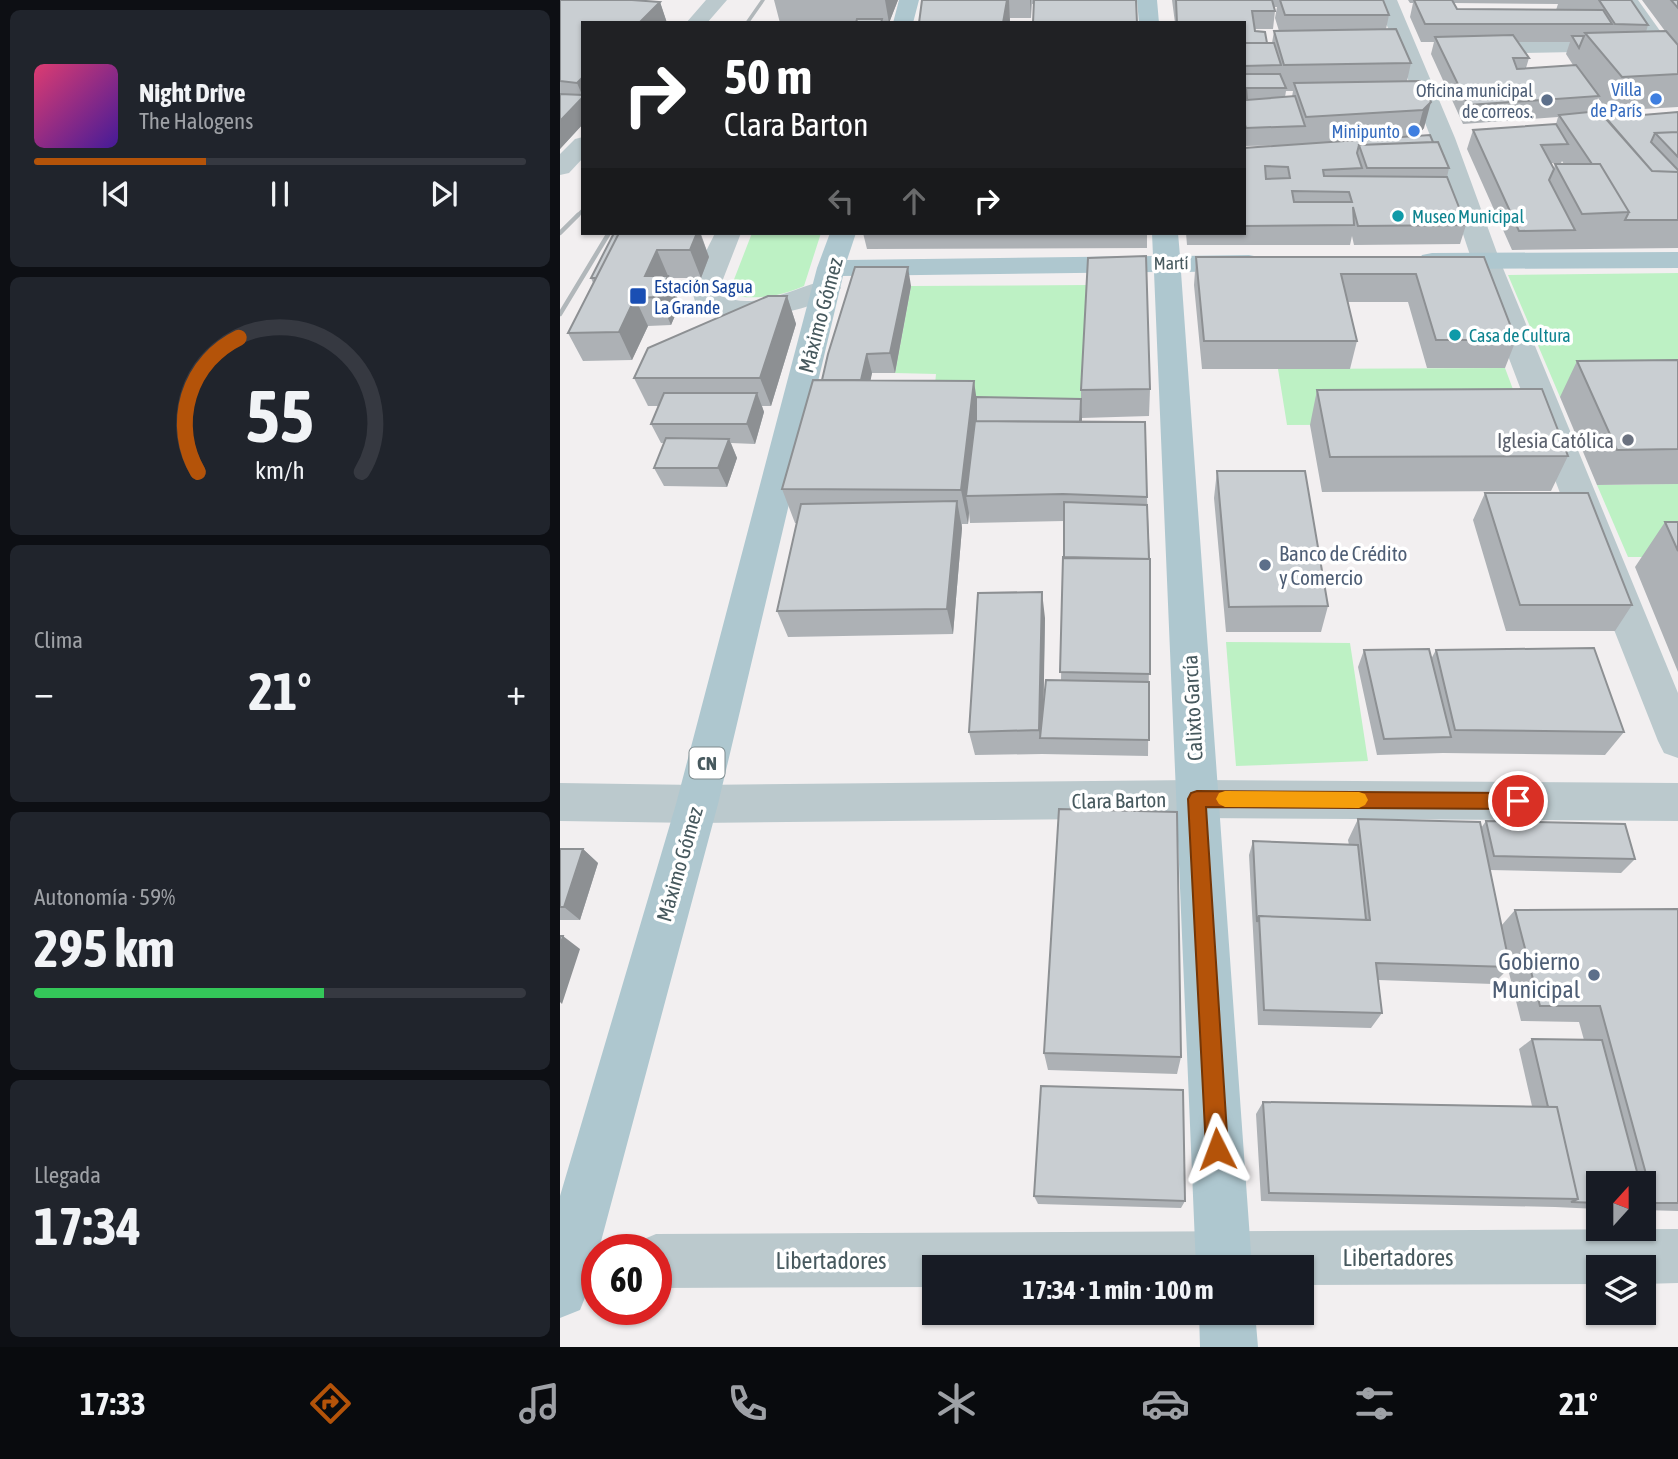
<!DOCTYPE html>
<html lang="es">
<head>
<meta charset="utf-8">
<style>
  :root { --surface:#171b24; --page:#20242c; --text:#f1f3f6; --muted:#9ea1a6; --line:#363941; --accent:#b45309 }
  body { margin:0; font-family:"Asap Condensed",sans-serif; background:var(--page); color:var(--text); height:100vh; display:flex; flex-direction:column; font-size:26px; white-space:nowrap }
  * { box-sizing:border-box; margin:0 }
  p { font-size:23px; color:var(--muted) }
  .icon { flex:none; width:38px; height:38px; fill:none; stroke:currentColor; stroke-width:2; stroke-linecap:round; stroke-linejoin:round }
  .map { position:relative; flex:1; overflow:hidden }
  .panel { display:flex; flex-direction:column; gap:10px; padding:10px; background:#0d0f14; width:560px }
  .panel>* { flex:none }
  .guide { position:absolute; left:21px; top:21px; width:665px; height:214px; border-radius:0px; box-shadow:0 2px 5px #0004; background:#202124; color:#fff; overflow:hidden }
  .needle { width:46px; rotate:21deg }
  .controls { position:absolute; left:1026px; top:1171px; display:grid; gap:14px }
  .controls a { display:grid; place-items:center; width:70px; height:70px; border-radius:0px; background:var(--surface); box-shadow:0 2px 5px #0004; font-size:35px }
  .speed { position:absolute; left:21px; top:1234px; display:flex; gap:14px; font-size:35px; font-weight:700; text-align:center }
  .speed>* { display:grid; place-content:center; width:91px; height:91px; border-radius:50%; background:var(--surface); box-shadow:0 2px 5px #0004; line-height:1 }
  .speed .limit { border:10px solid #d22; background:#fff; color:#111 }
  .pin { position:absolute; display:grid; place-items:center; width:60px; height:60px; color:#fff; margin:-30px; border:4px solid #fff; border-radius:50%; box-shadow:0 2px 7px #0007 }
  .me { position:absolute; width:77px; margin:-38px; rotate:357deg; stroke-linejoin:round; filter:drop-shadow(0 0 5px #0008) }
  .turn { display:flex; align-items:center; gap:24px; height:147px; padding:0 28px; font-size:32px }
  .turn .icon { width:91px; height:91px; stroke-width:2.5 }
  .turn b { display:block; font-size:49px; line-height:60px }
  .lanes { display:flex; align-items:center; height:66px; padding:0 28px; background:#0003; justify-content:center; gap:35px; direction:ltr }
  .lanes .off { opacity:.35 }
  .big { font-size:52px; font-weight:700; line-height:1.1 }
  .panel .widget { flex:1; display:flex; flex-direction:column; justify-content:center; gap:10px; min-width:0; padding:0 24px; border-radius:10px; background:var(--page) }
  .panel .dial { align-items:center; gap:0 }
  .dial svg { height:182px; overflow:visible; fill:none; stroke:var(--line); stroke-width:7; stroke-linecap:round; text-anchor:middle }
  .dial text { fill:var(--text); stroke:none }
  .song { display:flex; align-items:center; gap:21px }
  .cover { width:84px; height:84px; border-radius:10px; background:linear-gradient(135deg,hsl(340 70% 55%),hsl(260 70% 35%)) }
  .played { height:7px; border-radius:4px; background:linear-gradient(90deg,var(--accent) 35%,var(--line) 35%) }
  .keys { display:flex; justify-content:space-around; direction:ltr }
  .heat { display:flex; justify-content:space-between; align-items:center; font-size:38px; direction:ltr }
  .charge { height:10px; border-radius:5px; background:linear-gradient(90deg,#34c759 59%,var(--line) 0) }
  .trip { position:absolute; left:362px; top:1255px; width:392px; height:70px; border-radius:0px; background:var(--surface); box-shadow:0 2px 5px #0004; font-weight:700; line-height:70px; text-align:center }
  .dock { display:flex; height:112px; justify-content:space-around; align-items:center; background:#090b0e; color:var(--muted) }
  .dock .icon { width:49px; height:49px }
  .dock .on { color:var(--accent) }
  .dock b { font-size:32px; color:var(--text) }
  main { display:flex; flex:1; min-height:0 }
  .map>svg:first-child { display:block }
  .green { fill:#bdf1c4 }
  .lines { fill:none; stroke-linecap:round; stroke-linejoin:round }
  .minor { fill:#bbc9cd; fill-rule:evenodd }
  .major { fill:#aec7cf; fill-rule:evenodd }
  .rail-far1 { stroke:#b1b7ba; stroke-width:3.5 }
  .rail { stroke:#b1b7ba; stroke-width:4.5 }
  .wall { fill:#adb1b5; fill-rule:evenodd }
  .shaded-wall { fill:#8d9093 }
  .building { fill:#c9ced2; stroke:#8d9093; stroke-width:2; fill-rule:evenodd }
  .route { fill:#b45309; stroke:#753606; stroke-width:2 }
  .slow { fill:#f59e0b }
  .shop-dot { fill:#3f7fe0; stroke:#fff; stroke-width:2.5 }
  .service-dot { fill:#5c6f8a; stroke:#fff; stroke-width:2.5 }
  .culture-dot { fill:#0f9aa8; stroke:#fff; stroke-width:2.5 }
  .transit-dot { fill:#1a4fb4; stroke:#fff; stroke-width:2.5 }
  .worship-dot { fill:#6b7280; stroke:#fff; stroke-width:2.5 }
  .labels { text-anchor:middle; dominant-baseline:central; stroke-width:7; stroke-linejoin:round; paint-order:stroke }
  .far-shop-label { font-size:18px; fill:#366cbe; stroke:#fff; text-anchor:end }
  .far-service-label { font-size:18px; fill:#4e5e75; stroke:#fff; text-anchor:end }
  .far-culture-label { font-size:18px; fill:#0d838f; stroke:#fff; text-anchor:start }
  .far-street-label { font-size:18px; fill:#47595e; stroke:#fff }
  .far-transit-label { font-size:18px; fill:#164399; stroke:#fff; text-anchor:start }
  .shield { fill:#fff; stroke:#7e8b8e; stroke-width:2 }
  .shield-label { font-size:19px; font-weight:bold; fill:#47595e }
  .street-label { font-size:21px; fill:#47595e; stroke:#fff }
  .worship-label { font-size:21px; fill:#5b616d; stroke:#fff; text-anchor:end }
  .service-label { font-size:21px; fill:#4e5e75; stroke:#fff; text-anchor:start }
  .near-service-label { font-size:24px; fill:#4e5e75; stroke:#fff; text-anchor:end }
  .near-street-label { font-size:24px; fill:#47595e; stroke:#fff }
</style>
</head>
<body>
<main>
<section class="panel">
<div class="widget">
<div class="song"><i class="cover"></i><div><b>Night Drive</b><p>The Halogens</p></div></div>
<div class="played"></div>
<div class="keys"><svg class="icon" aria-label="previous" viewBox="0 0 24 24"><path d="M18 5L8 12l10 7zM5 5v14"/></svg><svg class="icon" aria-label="pause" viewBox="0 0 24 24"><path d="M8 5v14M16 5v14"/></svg><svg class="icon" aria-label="next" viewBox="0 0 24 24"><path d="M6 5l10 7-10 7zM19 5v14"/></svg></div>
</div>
<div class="widget dial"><svg viewBox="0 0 100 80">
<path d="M14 69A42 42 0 1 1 86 69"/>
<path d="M14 69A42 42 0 0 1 32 10" stroke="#b45309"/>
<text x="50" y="56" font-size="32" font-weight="700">55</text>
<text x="50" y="72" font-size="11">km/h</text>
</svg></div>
<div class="widget"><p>Clima</p>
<div class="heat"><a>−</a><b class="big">21°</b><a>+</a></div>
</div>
<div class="widget"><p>Autonomía · 59%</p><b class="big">295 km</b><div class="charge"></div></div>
<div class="widget"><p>Llegada</p><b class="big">17:34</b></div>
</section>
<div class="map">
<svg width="1118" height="1347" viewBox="0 0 1118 1347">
  <rect width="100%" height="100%" fill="#f2eff0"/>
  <path class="green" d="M192,233H261L244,286C218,297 196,300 168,295Z
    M1118,273V395L1000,397L948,275Z
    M528,285L522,418L372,416L376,374L335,373L351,286Z
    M945,368L966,424L727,425L718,369Z
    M1118,484V557H1068L1037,485Z
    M666,642L790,643L808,761L676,766Z"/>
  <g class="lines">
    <path class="minor" d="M146,0H167L147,23H126Z
      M817,0H837L895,138L940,261L1118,693V758L1104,753L1098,741L1000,493L912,261L871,138Z
      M1058,0H1078L1118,56V78L1110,76Z
      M1060,41L1067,43L1071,47L1067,51L910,54L903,52L899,48L903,44L910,42Z
      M23,137V158L9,173L0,175V154L15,139Z
      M155,233H181L160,287L161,296C198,311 232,288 267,280L277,282L281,288C265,311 143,336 134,298C129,279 147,251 155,233Z
      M637,780L1118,783V821L637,818L137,823L0,821V783L137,785Z
      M1118,1229V1283L1083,1284V1267H1038V1284L742,1285V1267H374V1287L96,1288V1250H73L77,1242L96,1234Z"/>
    <path class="major" d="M339,0H359L353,23H333Z
      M577,0H597L599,23H579Z
      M270,233H296L287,260L593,256L592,233H618L620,256L689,255L699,257L703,263L699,269L689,271L621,272L692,1267H636L594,272L283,276L158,804L28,1290L20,1310L0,1318V1196L116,804L257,268Z
      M1118,252V268L872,269L862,267L858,261L862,255L872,253Z
      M639,1312H695L698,1347H640Z"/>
    <path class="rail-far1" d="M187,23L203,0
      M16,217L23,210"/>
    <path class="rail" d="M0,233L18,215
      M0,314L49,233"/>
  </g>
  <path class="wall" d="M0,0L100,2L107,23H23V124L0,149Z
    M214,0H338L329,23H220Z
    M362,0H576L472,4L471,18H450V23H359Z
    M612,0H823L829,15L826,29L851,63L847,81H860L864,128L857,136L873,142L889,168L887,177L906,225L900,244L794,245L792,236L790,245H627L626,233H684V148L731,145L684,146V23H615ZM714,7H717L715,18L719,31H714L712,43H707L695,31V29H713L715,11ZM726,91H733L732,97H725Z
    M848,0H1071L1088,25L1086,32L1105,31L1082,0H1118V107L1048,111L1038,98L1033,112L1046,118L1118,112V248L952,250L907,149L913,130L996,124L998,117L903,124L871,54L874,42H861L850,17L853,3H850ZM894,3L998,4L996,10L897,9ZM958,42H1010L1006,54L1013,65L966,68L969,58ZM1002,161L1004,164H995L994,169L990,163H1001Z
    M59,233H147V234H141L149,257L141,278H109L120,304L111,325L88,326L72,360L23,361L8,333L33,283L31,278Z
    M303,233H587V248L307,249Z
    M636,257H924L956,340L945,368H867L848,302H788L797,341L790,369H642L634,285Z
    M351,286L335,373H312L310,380L416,397L521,399V390L590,389L589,416L522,418V422L587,497L590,559L588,756L482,754L415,755L409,732L485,618L483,708L501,680L504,521L410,523L409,513L408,524H402V528L393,634L228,637L217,611L237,523H235L222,489L262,380Z
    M227,296L236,324L211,406H202L204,412L195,444L171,443L177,458L167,487L104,486L94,468L104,443H101L91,424L98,406H88L74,378Z
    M1118,360V484L1037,485L1000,397L1017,361Z
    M757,390L1008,456L991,491L762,492L750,425Z
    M657,471L768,606L761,632H666L654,498Z
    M925,493L1072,605L1055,631H946L913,520Z
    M1105,522H1118V672L1075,567Z
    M804,650L871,659L876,650L1064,732L1045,755L883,753L817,755L798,667Z
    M798,819L921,828L926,821L1075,859L1061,873L930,870L941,926L955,910L1118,909V1211L1083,1210V1183H1038V1209L995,1207L701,1201L696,1114L703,1102L972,1106L959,1049L972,1039L1024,1040L1019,1022L961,1021L948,969L933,984L818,980L822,1013L811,1028L698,1025L689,855L693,841L789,845L788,840Z
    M0,849H23L38,863L20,920H0Z
    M484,1053L621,1057L617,1074L488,1070Z
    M474,1196L625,1201L621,1208L478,1204Z"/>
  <path class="shaded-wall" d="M325,0H338L329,23Z
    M447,0H449L450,23H443Z
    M470,0H471V18Z
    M100,2L107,23H79Z
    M23,77V97L17,83Z
    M23,97V124L0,149V121Z
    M871,102L864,128L856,137L863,110Z
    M137,233H140L149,257L141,278L130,250Z
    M97,250L120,304L111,325L99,297L85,276Z
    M348,267L351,286L335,373L330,353Z
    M227,296L236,324L211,406L200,378Z
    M75,298L88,326L72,360L59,332Z
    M307,354L312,373L304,415L298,395Z
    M414,381L419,416L406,496L409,513L408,524L401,490Z
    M197,393L204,412L195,444L187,424Z
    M521,399L522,418L520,448L519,429Z
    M169,439L177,458L167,487L158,468Z
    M397,501L402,528L393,634L387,609Z
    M482,592L485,618L483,738H480L479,730Z
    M23,849L38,863L20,920L4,907Z
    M3,936L20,949L2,1004L0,1002V947Z"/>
  <path class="building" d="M0,0H72L100,2L79,23H23V77L17,83L0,81Z
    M362,0H447L443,23H359Z
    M474,0H576L577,23H473Z
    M616,0H712L715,11H692L695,31L705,32L707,43H684V23H617Z
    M720,0H823L829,15H725Z
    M854,0H892L897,9L1043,10L1052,24H865Z
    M1039,0H1071L1088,25L1055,24Z
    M1111,0H1118V8Z
    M297,19H322L321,23H296Z
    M836,29L851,63L724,65L714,31Z
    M1106,31L1118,45V74L1062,77L1025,33Z
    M953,35L969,58H953L957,69L1016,65L1039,96L908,105L875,37Z
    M1012,36H1024L1019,48Z
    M684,43H714L721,65L684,66Z
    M684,74H720L726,88H686L687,100L735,96L745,126L686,128L684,122Z
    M860,81L871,102L863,110L746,117L734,83Z
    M0,94L23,95V97L0,121Z
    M1039,111L1092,171L1118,172V220H1065L1069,212L1040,164H1032L999,115Z
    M1118,112V132L1095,133L1091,142L1118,170V172L1092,171L1046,118Z
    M996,124L1008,144L981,145L994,169L989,180L1015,230L959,231L913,130Z
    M1118,132V157L1095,133Z
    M870,135L873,142L799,145L797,153L802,168L763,170L764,176L887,177L906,225L798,226L793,207L794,225L684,226V148ZM705,166L728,167L730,178L706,179ZM732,191L789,192L792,202H734Z
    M878,142L889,168H807L799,145Z
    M995,164H1040L1069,212L1022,214Z
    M54,233H59L36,278H31Z
    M59,233H137L130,250H97L85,276H108L99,297L75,298L59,332L8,333Z
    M586,256L590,389L521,390L528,258Z
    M636,257H924L956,340H876L856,274H781L797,341H644Z
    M295,267H348L330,353L307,354L301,380H262L268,354Z
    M208,296H227L200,378H74L88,348Z
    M1118,360V449L1057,450L1017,361Z
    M253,380L414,381L401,490L222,489Z
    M982,389L1008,456L770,457L757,390Z
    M104,393H197L187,424H91Z
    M416,397L521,399L520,422L416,421Z
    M415,421L585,422L587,497L503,494L406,496Z
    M106,438L169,439L158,468H94Z
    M657,471H745L768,606L669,607Z
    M925,493H1028L1072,605H960Z
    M397,501L387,609L217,611L241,504Z
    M504,502L587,505L589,559L504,558Z
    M1105,522H1118V551Z
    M503,557L590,559V674L500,672Z
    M482,592L479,730L409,732L418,593Z
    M1034,648L1064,732L895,730L876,650Z
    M869,649L891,737L824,739L804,650Z
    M486,680L589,682V740L480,738Z
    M499,809L617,812L621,1057L484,1053Z
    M798,819L920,822L950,967L816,963L822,1013L704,1010L699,916L810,920Z
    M926,821L1065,824L1075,859L934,856Z
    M693,841L798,845L806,920L699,916L697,922Z
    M0,849H23L4,907H0Z
    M1118,909V1203H1094L1040,1006H980L955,910Z
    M0,936H3L0,947Z
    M972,1039L1042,1040L1080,1183H1038V1203L1011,1202L1018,1199L997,1107H988Z
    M481,1086L623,1090L625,1201L474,1196Z
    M703,1102L997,1107L1018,1199L709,1193Z"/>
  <path class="route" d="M637,791L958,793L964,795L966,801L964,806L958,809L646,807L668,1149L665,1157L657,1160L649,1157L646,1149L628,799L631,793Z"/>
  <path class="slow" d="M665,791L799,792L805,794L808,800L805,805L799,808L665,807L659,804L656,799L659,793Z"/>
  <g class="shop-dot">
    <circle cx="1096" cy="99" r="7"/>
    <circle cx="854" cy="131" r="7"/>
  </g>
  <g class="service-dot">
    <circle cx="987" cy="100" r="7"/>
    <circle cx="705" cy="565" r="7"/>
    <circle cx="1034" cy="975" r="7"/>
  </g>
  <g class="culture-dot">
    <circle cx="838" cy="216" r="7"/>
    <circle cx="895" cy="335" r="7"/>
  </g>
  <rect class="transit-dot" x="69" y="287" width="18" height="18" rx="3.5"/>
  <circle class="worship-dot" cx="1068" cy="440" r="7"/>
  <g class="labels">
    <g class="far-shop-label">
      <text x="1082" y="89">Villa<tspan x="1082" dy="21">de París</tspan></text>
      <text x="840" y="131">Minipunto</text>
    </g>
    <g class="far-service-label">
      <text x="973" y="90">Oficina municipal<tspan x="973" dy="21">de correos.</tspan></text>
    </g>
    <g class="far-culture-label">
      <text x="852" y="216">Museo Municipal</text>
      <text x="909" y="335">Casa de Cultura</text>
    </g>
    <g class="far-street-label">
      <text transform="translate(611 263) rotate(-1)">Martí</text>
    </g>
    <g class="far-transit-label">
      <text x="94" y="286">Estación Sagua<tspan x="94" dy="21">La Grande</tspan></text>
    </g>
    <rect class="shield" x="129.5" y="747.5" width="35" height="31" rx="5"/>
    <g class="shield-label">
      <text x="147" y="763">CN</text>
    </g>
    <g class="street-label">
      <text transform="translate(260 315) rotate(-75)">Máximo Gómez</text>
      <text transform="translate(632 708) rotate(-93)">Calixto García</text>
      <text transform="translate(559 800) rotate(-1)">Clara Barton</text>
      <text transform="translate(119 864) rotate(-74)">Máximo Gómez</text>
    </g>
    <g class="worship-label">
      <text x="1054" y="440">Iglesia Católica</text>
    </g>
    <g class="service-label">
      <text x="719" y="553">Banco de Crédito<tspan x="719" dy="24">y Comercio</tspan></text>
    </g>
    <g class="near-service-label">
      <text x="1020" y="961">Gobierno<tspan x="1020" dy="28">Municipal</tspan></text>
    </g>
    <g class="near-street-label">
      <text x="838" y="1257">Libertadores</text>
      <text x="271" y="1260">Libertadores</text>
    </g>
  </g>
</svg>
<div class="controls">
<a><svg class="needle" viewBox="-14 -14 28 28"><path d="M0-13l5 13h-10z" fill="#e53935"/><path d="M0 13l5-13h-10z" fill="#9ea1a6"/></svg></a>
<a><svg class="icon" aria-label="layers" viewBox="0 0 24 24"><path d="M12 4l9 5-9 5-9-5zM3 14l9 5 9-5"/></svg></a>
</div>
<div class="speed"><div class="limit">60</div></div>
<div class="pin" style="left:958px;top:801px;background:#d93025"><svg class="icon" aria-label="arrive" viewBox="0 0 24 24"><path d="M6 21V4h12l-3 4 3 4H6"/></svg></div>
<svg class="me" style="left:657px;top:1149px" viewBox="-20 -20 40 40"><path d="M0-17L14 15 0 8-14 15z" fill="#b45309" stroke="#fff" stroke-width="4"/></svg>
<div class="trip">17:34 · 1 min · 100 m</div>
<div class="guide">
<div class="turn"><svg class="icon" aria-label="right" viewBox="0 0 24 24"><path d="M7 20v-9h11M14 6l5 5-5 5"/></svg><div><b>50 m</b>Clara Barton</div></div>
<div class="lanes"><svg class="icon off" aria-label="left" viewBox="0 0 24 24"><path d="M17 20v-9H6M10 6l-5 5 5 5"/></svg><svg class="icon off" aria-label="ahead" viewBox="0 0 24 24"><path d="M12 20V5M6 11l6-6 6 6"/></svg><svg class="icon" aria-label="right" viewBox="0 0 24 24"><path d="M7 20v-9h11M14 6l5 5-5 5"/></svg></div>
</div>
</div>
</main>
<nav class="dock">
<b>17:33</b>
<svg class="icon on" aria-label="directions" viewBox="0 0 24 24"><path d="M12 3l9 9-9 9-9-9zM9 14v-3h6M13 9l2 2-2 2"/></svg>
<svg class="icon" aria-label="music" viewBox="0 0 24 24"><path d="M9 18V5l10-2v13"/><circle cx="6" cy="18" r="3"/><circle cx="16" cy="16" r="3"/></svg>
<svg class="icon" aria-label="phone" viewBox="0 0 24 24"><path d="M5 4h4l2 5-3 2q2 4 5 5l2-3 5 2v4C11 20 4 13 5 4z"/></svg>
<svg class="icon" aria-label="climate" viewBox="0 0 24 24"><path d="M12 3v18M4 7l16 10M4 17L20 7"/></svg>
<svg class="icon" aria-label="car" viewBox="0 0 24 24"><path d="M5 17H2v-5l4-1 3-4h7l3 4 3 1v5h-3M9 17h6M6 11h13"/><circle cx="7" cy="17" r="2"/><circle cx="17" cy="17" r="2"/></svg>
<svg class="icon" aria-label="filters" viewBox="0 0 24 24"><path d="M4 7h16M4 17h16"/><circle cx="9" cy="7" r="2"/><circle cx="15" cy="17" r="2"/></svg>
<b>21°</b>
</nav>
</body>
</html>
